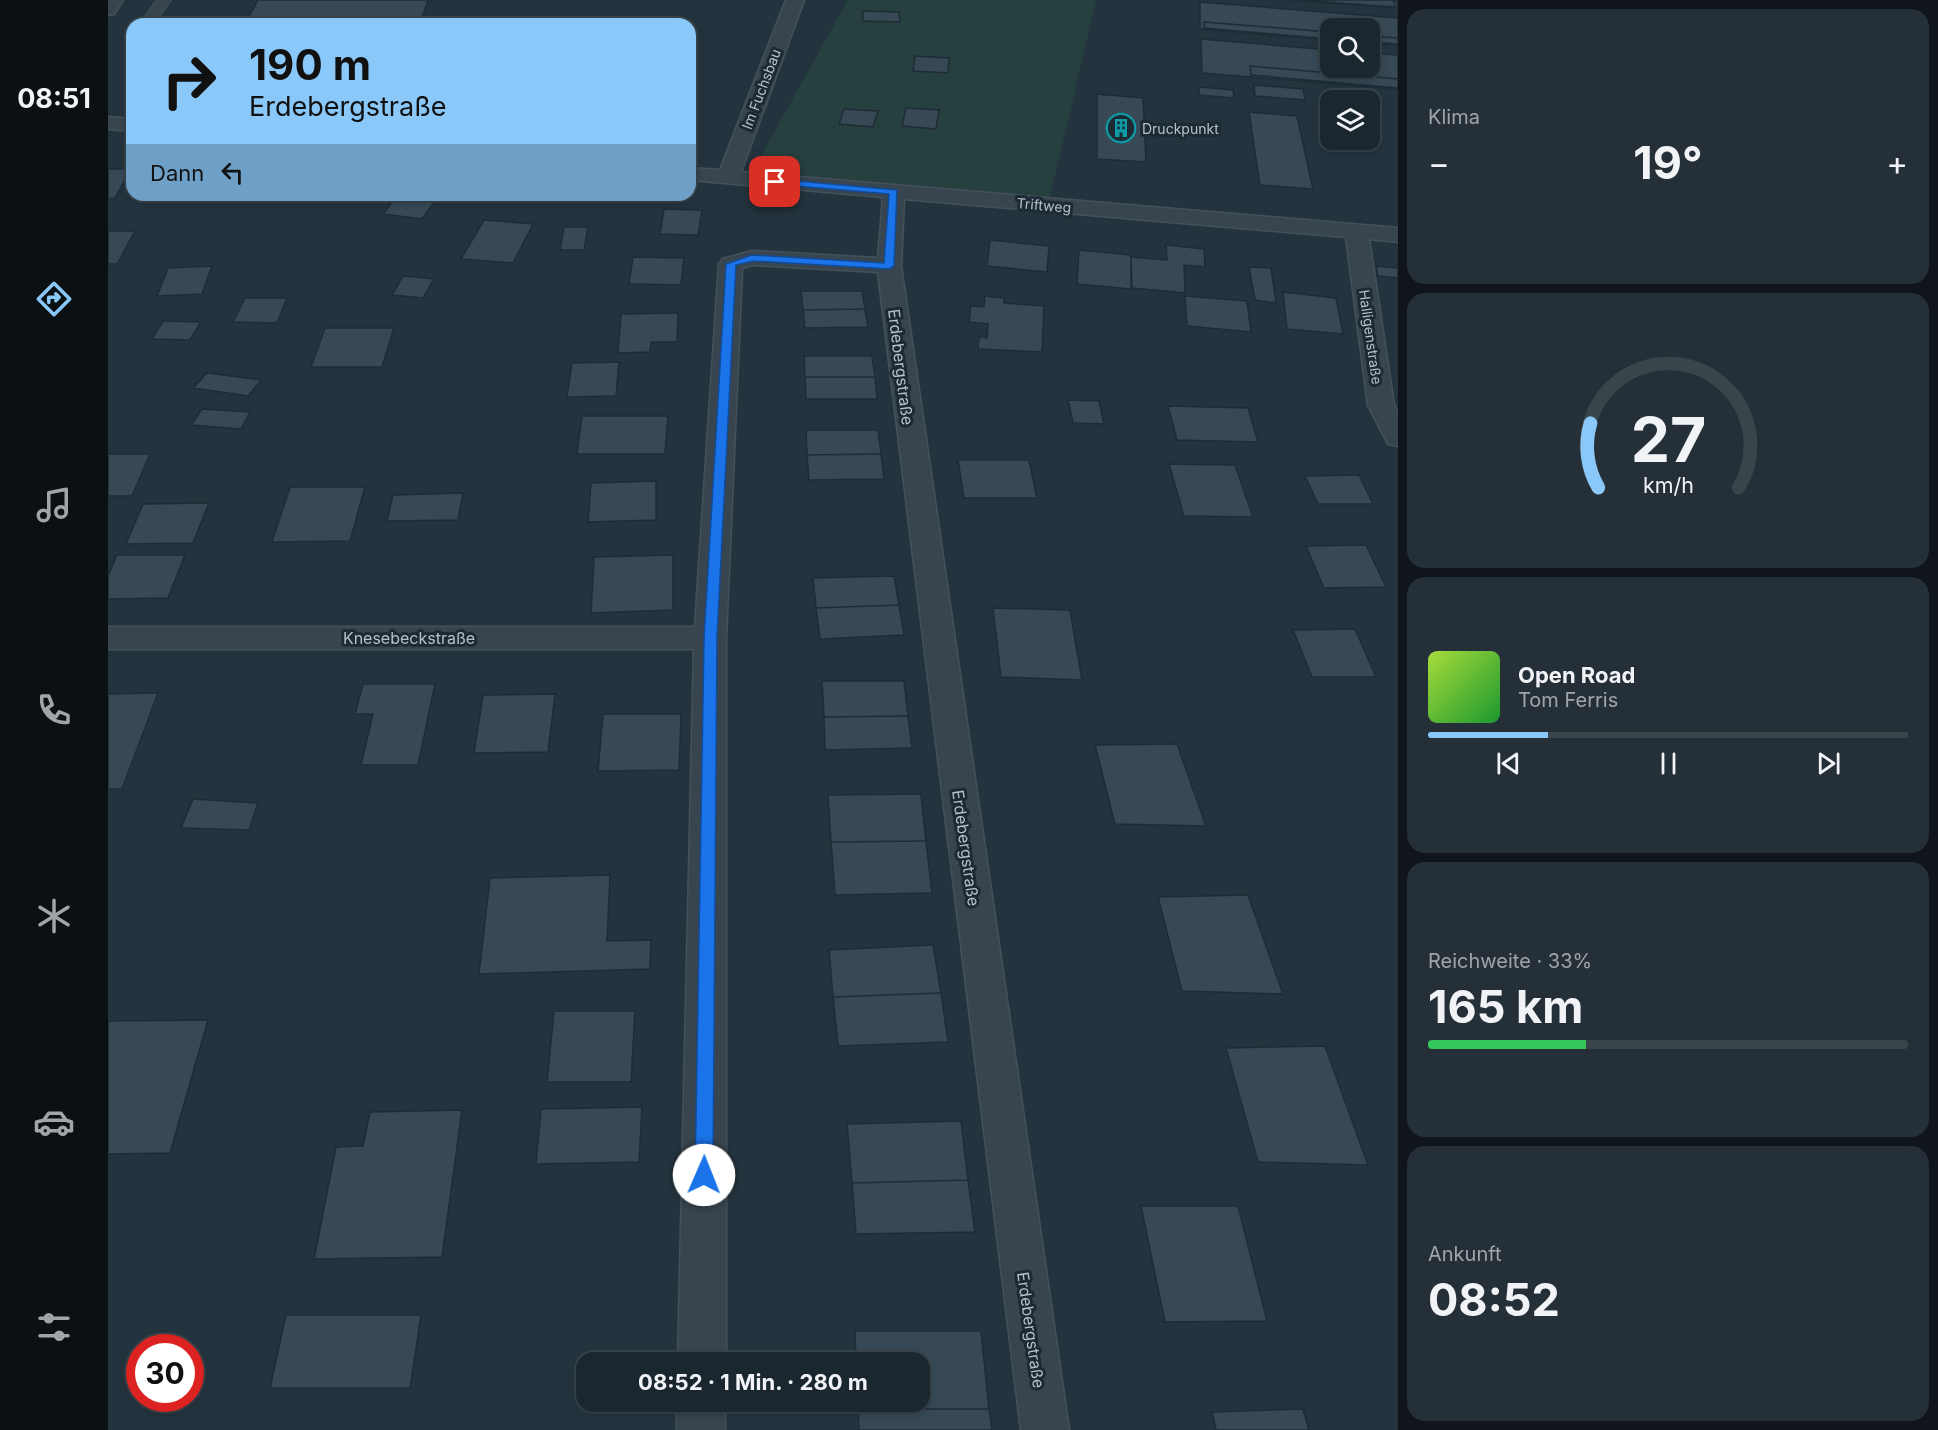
<!DOCTYPE html>
<html lang="de">
<head>
<meta charset="utf-8">
<style>
  :root { --surface:#1b272f; --page:#242f37; --text:#f1f3f6; --muted:#a0a5aa; --line:#39444b; --accent:#8ac8f9 }
  body { margin:0; font-family:Inter,sans-serif; background:var(--page); color:var(--text); height:100vh; display:flex; flex-direction:column; font-size:22px; white-space:nowrap }
  * { box-sizing:border-box; margin:0 }
  p { font-size:20px; color:var(--muted) }
  .icon { flex:none; width:33px; height:33px; fill:none; stroke:currentColor; stroke-width:2; stroke-linecap:round; stroke-linejoin:round }
  .map { position:relative; flex:1; overflow:hidden }
  .details { display:flex; flex-direction:column; gap:9px; padding:9px; background:#0f151a; width:540px }
  .details>* { flex:none }
  .guide { position:absolute; left:18px; top:18px; width:570px; height:183px; border-radius:18px; box-shadow:0 3px 9px #0003,0 0 0 2px var(--line); background:#8ac8f9; color:#111; overflow:hidden }
  .buttons { position:absolute; left:1212px; top:18px; display:grid; gap:12px }
  .buttons a { display:grid; place-items:center; width:60px; height:60px; border-radius:12px; background:var(--surface); box-shadow:0 3px 9px #0003,0 0 0 2px var(--line); font-size:30px }
  .speed { position:absolute; left:18px; top:1334px; display:flex; gap:12px; font-size:30px; font-weight:700; text-align:center }
  .speed>* { display:grid; place-content:center; width:78px; height:78px; border-radius:50%; background:var(--surface); box-shadow:0 3px 9px #0003,0 0 0 2px var(--line); line-height:1 }
  .speed .limit { border:9px solid #d22; background:#fff; color:#111 }
  .pin { position:absolute; display:grid; place-items:center; width:51px; height:51px; color:#fff; margin:-26px; border-radius:12px; box-shadow:0 3px 9px #0006 }
  .me { position:absolute; width:66px; margin:-33px; rotate:1deg; stroke-linejoin:round; filter:drop-shadow(0 0 4px #0008) }
  .turn { display:flex; align-items:center; gap:21px; height:126px; padding:0 24px; font-size:27px }
  .turn .icon { width:78px; height:78px; stroke-width:2.5 }
  .turn b { display:block; font-size:42px; line-height:51px }
  .then { display:flex; align-items:center; height:57px; padding:0 24px; background:#0003; gap:12px; font-size:22px }
  .big { font-size:45px; font-weight:700; line-height:1.1 }
  .details .tile { flex:1; display:flex; flex-direction:column; justify-content:center; gap:9px; min-width:0; padding:0 21px; border-radius:18px; background:var(--page) }
  .details .dial { align-items:center; gap:0 }
  .dial svg { height:156px; overflow:visible; fill:none; stroke:var(--line); stroke-width:7; stroke-linecap:round; text-anchor:middle }
  .dial text { fill:var(--text); stroke:none }
  .song { display:flex; align-items:center; gap:18px }
  .cover { width:72px; height:72px; border-radius:9px; background:linear-gradient(135deg,hsl(80 70% 55%),hsl(130 70% 35%)) }
  .played { height:6px; border-radius:3px; background:linear-gradient(90deg,var(--accent) 25%,var(--line) 25%) }
  .keys { display:flex; justify-content:space-around; direction:ltr }
  .heat { display:flex; justify-content:space-between; align-items:center; font-size:33px; direction:ltr }
  .charge { height:9px; border-radius:4px; background:linear-gradient(90deg,#34c759 33%,var(--line) 0) }
  .trip { position:absolute; left:468px; top:1352px; width:354px; height:60px; border-radius:18px; background:var(--surface); box-shadow:0 3px 9px #0003,0 0 0 2px var(--line); font-weight:700; line-height:60px; text-align:center }
  main { display:flex; flex:1; min-height:0 }
  .dock { display:flex; flex-direction:column; width:108px; justify-content:space-around; align-items:center; background:#0b1013; color:var(--muted) }
  .dock .icon { width:42px; height:42px }
  .dock .on { color:var(--accent) }
  .dock b { font-size:27px; color:var(--text) }
  .map>svg:first-child { display:block }
  .green { fill:#26403f }
  .building { fill:#364955; stroke:#1f2c36; stroke-width:1.5 }
  .lines { fill:none; stroke-linecap:round; stroke-linejoin:round }
  .lane-casing { stroke:#44515b; stroke-width:2 }
  .street-casing { stroke:#44515b; stroke-width:3 }
  .path { stroke:#3f5856; stroke-width:2; stroke-dasharray:3 3; stroke-linecap:butt }
  .lane { fill:#38454f; fill-rule:evenodd }
  .street { fill:#38454f; fill-rule:evenodd }
  .route { fill:#1a73e8; stroke:#114b97; stroke-width:1.5 }
  .labels { text-anchor:middle; dominant-baseline:central; stroke-width:6; stroke-linejoin:round; paint-order:stroke }
  .far-street-label { font-size:14px; fill:#b4c0ca; stroke:#1d2a34 }
  .far-poi-label { font-size:14px; fill:#b4c0ca; stroke:#1d2a34; text-anchor:start }
  .street-label { font-size:16px; fill:#b4c0ca; stroke:#1d2a34 }
</style>
</head>
<body>
<main>
<nav class="dock">
<b>08:51</b>
<svg class="icon on" aria-label="directions" viewBox="0 0 24 24"><path d="M12 3l9 9-9 9-9-9zM9 14v-3h6M13 9l2 2-2 2"/></svg>
<svg class="icon" aria-label="music" viewBox="0 0 24 24"><path d="M9 18V5l10-2v13"/><circle cx="6" cy="18" r="3"/><circle cx="16" cy="16" r="3"/></svg>
<svg class="icon" aria-label="phone" viewBox="0 0 24 24"><path d="M5 4h4l2 5-3 2q2 4 5 5l2-3 5 2v4C11 20 4 13 5 4z"/></svg>
<svg class="icon" aria-label="climate" viewBox="0 0 24 24"><path d="M12 3v18M4 7l16 10M4 17L20 7"/></svg>
<svg class="icon" aria-label="car" viewBox="0 0 24 24"><path d="M5 17H2v-5l4-1 3-4h7l3 4 3 1v5h-3M9 17h6M6 11h13"/><circle cx="7" cy="17" r="2"/><circle cx="17" cy="17" r="2"/></svg>
<svg class="icon" aria-label="filters" viewBox="0 0 24 24"><path d="M4 7h16M4 17h16"/><circle cx="9" cy="7" r="2"/><circle cx="15" cy="17" r="2"/></svg>
</nav>
<div class="map">
<svg width="1290" height="1430" viewBox="0 0 1290 1430">
  <rect width="100%" height="100%" fill="#24343f"/>
  <path class="green" d="M740,0H988L942,197L644,172Z"/>
  <path class="building" d="M150,0H320L312,24H137Z
    M1182,0H1288L1290,8Z
    M1191,0H1285L1287,7Z
    M1092,2L1290,18V45L1262,43V28H1222V40L1092,29Z
    M755,11L791,12L792,22L755,21Z
    M1096,22L1222,32V39L1096,28Z
    M1262,36L1290,38V44L1262,42Z
    M1093,39L1222,50V68H1262V53L1290,55V89L1094,73Z
    M807,56L841,58L840,73L805,71Z
    M1142,66L1290,79V88L1143,75Z
    M1146,85L1195,89L1197,100L1147,96Z
    M1091,87L1125,90L1126,98L1091,95Z
    M989,94L1035,98L1038,162L989,159Z
    M798,108L831,110L828,129L794,126Z
    M736,109L770,111L765,127L731,124Z
    M1141,112L1189,116L1205,189L1152,185Z
    M0,169H23L7,198L0,199Z
    M87,195H141L137,200L86,197Z
    M288,197L327,201L314,219L275,214Z
    M556,209L594,210L590,235L552,234Z
    M376,220L425,224L405,263L353,259Z
    M456,227H480L476,250H452Z
    M0,231H27L9,264H0Z
    M882,240L941,246L939,272L879,266Z
    M1058,245L1096,249L1097,267L1076,265L1077,293L1024,288L1023,257L1059,260Z
    M971,250L1023,255V289L969,284Z
    M525,257L576,258L573,285L521,284Z
    M104,266L94,294L49,296L60,268Z
    M1268,266L1290,268V278L1270,276Z
    M1141,267L1163,268L1168,303L1147,300Z
    M295,276L326,279L315,298L284,295Z
    M693,291H754L757,309L695,310Z
    M1175,292L1228,298L1235,334L1179,329Z
    M877,296L896,298V303L936,306L934,352L870,349L871,337L879,338L880,324L861,322L863,306L876,307Z
    M1077,296L1139,301L1143,332L1079,326Z
    M137,298H179L169,323L125,322Z
    M757,309L760,327L697,328L695,310Z
    M570,313L569,342H543L542,352L510,353L513,314Z
    M55,321L93,322L82,340L44,339Z
    M217,328H286L274,367H203Z
    M696,356H764L767,377H697Z
    M511,362L508,396L459,397L464,363Z
    M99,373L153,380L140,396L85,388Z
    M697,377H767L769,399H698Z
    M960,400L991,401L996,424L965,423Z
    M1060,406L1140,408L1150,442L1069,440Z
    M94,409L142,412L133,429L83,425Z
    M474,416H560L557,454H469Z
    M698,430H770L773,454L699,455Z
    M0,454H42L24,496H0Z
    M773,454L776,479L701,480L699,455Z
    M850,460H921L929,498H856Z
    M1061,464L1127,465L1145,517L1076,516Z
    M1251,475L1265,504H1210L1197,476Z
    M548,481V520L480,522L483,483Z
    M182,487H257L242,541L164,542Z
    M355,493L350,520L279,521L285,495Z
    M101,503L85,543L18,544L35,504Z
    M1258,545L1278,587L1216,588L1198,546Z
    M9,555H77L60,598L0,599V576Z
    M565,555V610L483,613L486,557Z
    M786,576L791,605L708,608L705,578Z
    M791,605L796,635L712,639L708,608Z
    M885,608L962,610L974,680L893,677Z
    M1247,629L1268,677H1204L1185,630Z
    M714,681H796L800,716L716,717Z
    M255,684H327L310,765H253L265,714H247Z
    M50,693L14,789H0V694Z
    M447,694L440,752L366,753L375,695Z
    M495,714H573L571,770L490,771Z
    M800,716L804,748L717,750L716,717Z
    M1069,744L1098,826L1007,824L987,745Z
    M813,794L818,841L723,842L720,795Z
    M85,799L150,803L141,830L73,828Z
    M818,841L824,893L727,895L723,842Z
    M502,875L499,941L543,940L542,969L371,974L382,878Z
    M1140,895L1175,994L1074,991L1050,897Z
    M825,945L833,993L725,997L721,950Z
    M833,993L840,1042L730,1046L725,997Z
    M446,1011H527L523,1082H439Z
    M100,1020L62,1153L0,1154V1021Z
    M1217,1046L1260,1165L1150,1162L1118,1048Z
    M534,1107L531,1162L428,1164L433,1109Z
    M354,1110L334,1257L206,1259L228,1147L255,1146L262,1112Z
    M853,1121L860,1180L744,1183L739,1124Z
    M860,1180L867,1232L748,1234L744,1183Z
    M1033,1206H1130L1159,1321L1057,1322Z
    M178,1315H313L302,1388H162Z
    M747,1331H873L881,1409H750V1401H812V1362H748Z
    M750,1409H881L884,1430H751Z
    M1195,1409L1201,1430H1108L1104,1412Z"/>
  <g class="lines">
    <g class="lane-casing">
      <path id="lane" d="M49,0H63L46,24H32Z"/>
    </g>
    <g class="street-casing">
      <path id="street" d="M0,0H15L6,14L0,15Z
        M678,0H696L633,172L1290,228V242L1261,239L1286,405L1290,412V446L1280,444L1260,405L1238,237L796,199L793,266L961,1430H913L770,272L645,265L634,268L618,638V1362H570L586,649H0V627H587L611,264L615,259L644,251L770,258L775,197L582,180V168L612,170Z
        M0,117L24,119V131L0,129Z
        M569,1401H617V1430H569Z"/>
    </g>
    <path class="path" d="M533,195L565,198"/>
    <use href="#lane" class="lane"/>
    <use href="#street" class="street"/>
  </g>
  <path class="route" d="M667,179L789,190L786,266L781,269L645,261L628,265L609,638L605,1175L602,1181L596,1184L590,1181L587,1175L596,638L618,264L644,255L776,263L781,194L664,184L663,182Z"/>
  <defs>
    <g id="building-ring" transform="scale(1.5)"><circle r="9.5" fill="#1d2a34" stroke="#0f9aa8" stroke-width="1.5"/><path d="M-4-6H4V6H1V3H-1V6H-4ZM-2.5-4.3h1.7v1.8h-1.7ZM.8-4.3h1.7v1.8H.8ZM-2.5-1h1.7V.8h-1.7ZM.8-1h1.7V.8H.8Z" fill="#0f9aa8"/></g>
  </defs>
  <g fill-rule="evenodd">
    <use href="#building-ring" x="1013" y="128"/>
  </g>
  <g class="labels">
    <g class="far-street-label">
      <text transform="translate(653 89) rotate(-69)">Im Fuchsbau</text>
      <text transform="translate(936 205) rotate(5)">Triftweg</text>
      <text transform="translate(1263 337) rotate(82)">Halligenstraße</text>
    </g>
    <g class="far-poi-label">
      <text x="1034" y="128">Druckpunkt</text>
    </g>
    <g class="street-label">
      <text transform="translate(793 367) rotate(83)">Erdebergstraße</text>
      <text x="301" y="638">Knesebeckstraße</text>
      <text transform="translate(858 848) rotate(82)">Erdebergstraße</text>
      <text transform="translate(923 1330) rotate(82)">Erdebergstraße</text>
    </g>
  </g>
</svg>
<div class="buttons">
<a><svg class="icon" aria-label="search" viewBox="0 0 24 24"><circle cx="10" cy="10" r="6"/><path d="M15 15l6 6"/></svg></a>
<a><svg class="icon" aria-label="layers" viewBox="0 0 24 24"><path d="M12 4l9 5-9 5-9-5zM3 14l9 5 9-5"/></svg></a>
</div>
<div class="speed"><div class="limit">30</div></div>
<div class="pin" style="left:667px;top:182px;background:#d93025"><svg class="icon" aria-label="arrive" viewBox="0 0 24 24"><path d="M6 21V4h12l-3 4 3 4H6"/></svg></div>
<svg class="me" style="left:596px;top:1175px" viewBox="-20 -20 40 40"><circle r="19" fill="#fff"/><path d="M0-13L10 11 0 6-10 11z" fill="#1a73e8"/></svg>
<div class="trip">08:52 · 1 Min. · 280 m</div>
<div class="guide">
<div class="turn"><svg class="icon" aria-label="right" viewBox="0 0 24 24"><path d="M7 20v-9h11M14 6l5 5-5 5"/></svg><div><b>190 m</b>Erdebergstraße</div></div>
<div class="then">Dann<svg class="icon" aria-label="left" viewBox="0 0 24 24"><path d="M17 20v-9H6M10 6l-5 5 5 5"/></svg></div>
</div>
</div>
<section class="details">
<div class="tile"><p>Klima</p>
<div class="heat"><a>−</a><b class="big">19°</b><a>+</a></div>
</div>
<div class="tile dial"><svg viewBox="0 0 100 80">
<path d="M14 69A42 42 0 1 1 86 69"/>
<path d="M14 69A42 42 0 0 1 10 36" stroke="#8ac8f9"/>
<text x="50" y="56" font-size="32" font-weight="700">27</text>
<text x="50" y="72" font-size="11">km/h</text>
</svg></div>
<div class="tile">
<div class="song"><i class="cover"></i><div><b>Open Road</b><p>Tom Ferris</p></div></div>
<div class="played"></div>
<div class="keys"><svg class="icon" aria-label="previous" viewBox="0 0 24 24"><path d="M18 5L8 12l10 7zM5 5v14"/></svg><svg class="icon" aria-label="pause" viewBox="0 0 24 24"><path d="M8 5v14M16 5v14"/></svg><svg class="icon" aria-label="next" viewBox="0 0 24 24"><path d="M6 5l10 7-10 7zM19 5v14"/></svg></div>
</div>
<div class="tile"><p>Reichweite · 33%</p><b class="big">165 km</b><div class="charge"></div></div>
<div class="tile"><p>Ankunft</p><b class="big">08:52</b></div>
</section>
</main>
</body>
</html>
